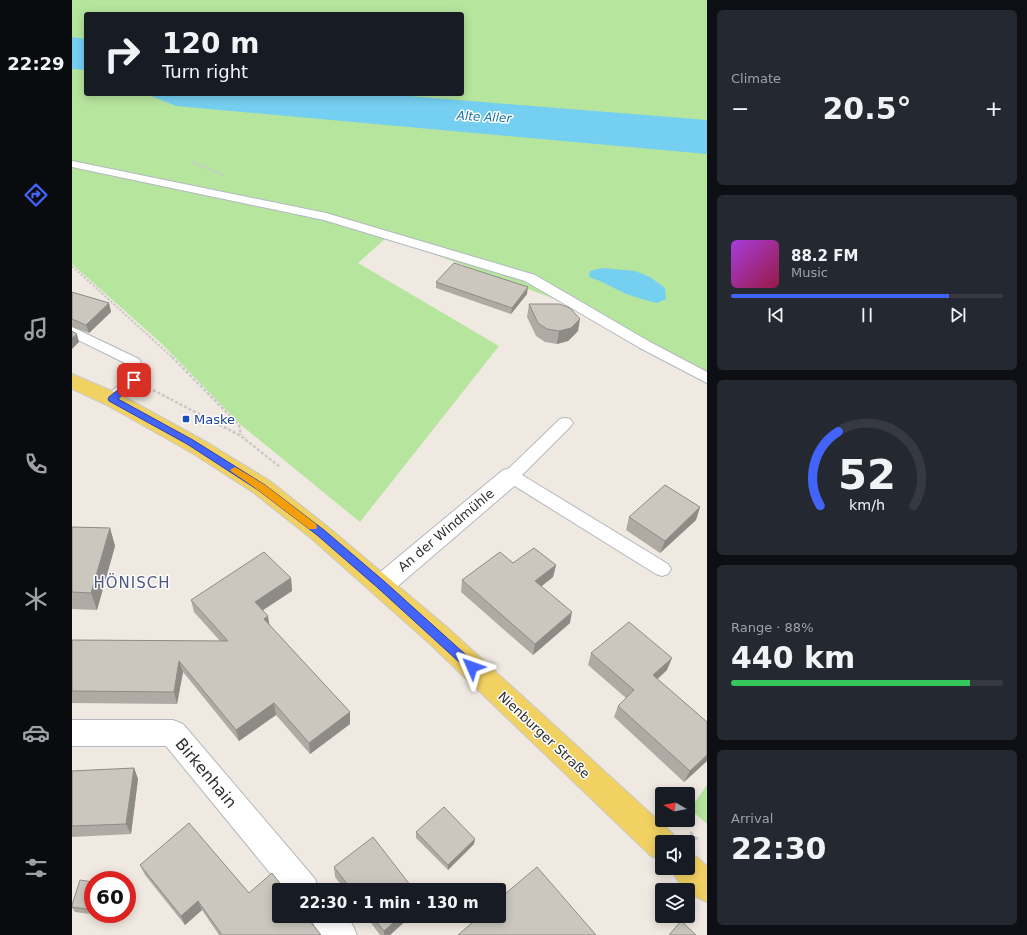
<!DOCTYPE html>
<html lang="en">
<head>
<meta charset="utf-8">
<style>
  :root { --surface:#171b24; --page:#242831; --text:#f1f3f6; --muted:#9ea1a6; --line:#363941; --accent:#4264fb }
  body { margin:0; font-family:"DejaVu Sans",sans-serif; background:var(--page); color:var(--text); height:100vh; display:flex; flex-direction:column; font-size:15px; white-space:nowrap }
  * { box-sizing:border-box; margin:0 }
  p { font-size:13px; color:var(--muted) }
  .icon { flex:none; width:22px; height:22px; fill:none; stroke:currentColor; stroke-width:2; stroke-linecap:round; stroke-linejoin:round }
  .map { position:relative; flex:1; overflow:hidden }
  .panel { display:flex; flex-direction:column; gap:10px; padding:10px; background:#0d0f14; width:320px }
  .panel>* { flex:none }
  .top-card { position:absolute; left:12px; top:12px; width:380px; height:84px; border-radius:4px; box-shadow:0 2px 10px #0003; background:#171b24; color:var(--text); overflow:hidden }
  .needle { width:26px; rotate:279deg }
  .tools { position:absolute; left:583px; top:787px; display:grid; gap:8px }
  .tools a { display:grid; place-items:center; width:40px; height:40px; border-radius:4px; background:var(--surface); box-shadow:0 2px 10px #0003; font-size:20px }
  .speed { position:absolute; left:12px; top:871px; display:flex; gap:8px; font-size:20px; font-weight:700; text-align:center }
  .speed>* { display:grid; place-content:center; width:52px; height:52px; border-radius:50%; background:var(--surface); box-shadow:0 2px 10px #0003; line-height:1 }
  .speed .limit { border:6px solid #d22; background:#fff; color:#111 }
  .pin { position:absolute; display:grid; place-items:center; width:34px; height:34px; color:#fff; margin:-17px; border-radius:8px; box-shadow:0 2px 6px #0006 }
  .me { position:absolute; width:44px; margin:-22px; rotate:313deg; stroke-linejoin:round; filter:drop-shadow(0 0 3px #0008) }
  .turn { display:flex; align-items:center; gap:14px; height:84px; padding:0 12px; font-size:18px }
  .turn .icon { width:52px; height:52px; stroke-width:2.5 }
  .turn b { display:block; font-size:28px; line-height:34px }
  .big { font-size:30px; font-weight:600; line-height:1.1 }
  .panel .widget { flex:1; display:flex; flex-direction:column; justify-content:center; gap:6px; min-width:0; padding:0 14px; border-radius:6px; background:var(--page) }
  .panel .dial { align-items:center; gap:0 }
  .dial svg { height:104px; overflow:visible; fill:none; stroke:var(--line); stroke-width:7; stroke-linecap:round; text-anchor:middle }
  .dial text { fill:var(--text); stroke:none }
  .song { display:flex; align-items:center; gap:12px }
  .cover { width:48px; height:48px; border-radius:6px; background:linear-gradient(135deg,hsl(280 70% 55%),hsl(340 70% 35%)) }
  .played { height:4px; border-radius:2px; background:linear-gradient(90deg,var(--accent) 80%,var(--line) 80%) }
  .keys { display:flex; justify-content:space-around; direction:ltr }
  .heat { display:flex; justify-content:space-between; align-items:center; font-size:22px; direction:ltr }
  .charge { height:6px; border-radius:3px; background:linear-gradient(90deg,#34c759 88%,var(--line) 0) }
  .trip { position:absolute; left:200px; top:883px; width:234px; height:40px; border-radius:4px; background:var(--surface); box-shadow:0 2px 10px #0003; font-weight:600; line-height:40px; text-align:center }
  main { display:flex; flex:1; min-height:0 }
  .menu { display:flex; flex-direction:column; width:72px; justify-content:space-around; align-items:center; background:#090b0e; color:var(--muted) }
  .menu .icon { width:28px; height:28px }
  .menu .active { color:var(--accent) }
  .menu b { font-size:18px; color:var(--text) }
  .map>svg:first-child { display:block }
  .green { fill:#b6e59e; fill-rule:evenodd }
  .water { fill:#75cff0 }
  .lines { fill:none; stroke-linecap:round; stroke-linejoin:round }
  .service-casing { stroke:#b4b7c1; stroke-width:2 }
  .minor-casing { stroke:#b4b7c1; stroke-width:2 }
  .primary-casing { stroke:#c9c9c9; stroke-width:2 }
  .path-far2 { stroke:#c9c9c9; stroke-width:2; stroke-dasharray:2.5 1.5; stroke-linecap:butt }
  .path-far1 { stroke:#c9c9c9; stroke-width:2.5; stroke-dasharray:3 2; stroke-linecap:butt }
  .path { stroke:#c9c9c9; stroke-width:3; stroke-dasharray:4 2.5; stroke-linecap:butt }
  .service { fill:#fff; fill-rule:evenodd }
  .minor { fill:#fff; fill-rule:evenodd }
  .primary { fill:#f2d163; fill-rule:evenodd }
  .wall { fill:#afaba4 }
  .shaded-wall { fill:#8e8b86 }
  .building { fill:#cbc7bf; stroke:#8e8b86 }
  .route { fill:#4264fb; stroke:#2b41a3 }
  .slow { fill:#f59e0b }
  .transit-dot { fill:#1a4fb4; stroke:#fff; stroke-width:1.5 }
  .labels { text-anchor:middle; dominant-baseline:central; stroke-width:3; stroke-linejoin:round; paint-order:stroke }
  .far-water-label { font-size:12px; font-style:italic; fill:#0d6fa3; stroke:#fff }
  .transit-label { font-size:13px; fill:#164399; stroke:#fff; text-anchor:start }
  .street-label { font-size:13px; fill:#2e2e2e; stroke:#fff }
  .quarter-label { font-size:15px; letter-spacing:1px; fill:#4d5680; stroke:#fff }
  .near-street-label { font-size:16px; fill:#2e2e2e; stroke:#fff }
</style>
</head>
<body>
<main>
<nav class="menu">
<b>22:29</b>
<svg class="icon active" aria-label="directions" viewBox="0 0 24 24"><path d="M12 3l9 9-9 9-9-9zM9 14v-3h6M13 9l2 2-2 2"/></svg>
<svg class="icon" aria-label="music" viewBox="0 0 24 24"><path d="M9 18V5l10-2v13"/><circle cx="6" cy="18" r="3"/><circle cx="16" cy="16" r="3"/></svg>
<svg class="icon" aria-label="phone" viewBox="0 0 24 24"><path d="M5 4h4l2 5-3 2q2 4 5 5l2-3 5 2v4C11 20 4 13 5 4z"/></svg>
<svg class="icon" aria-label="climate" viewBox="0 0 24 24"><path d="M12 3v18M4 7l16 10M4 17L20 7"/></svg>
<svg class="icon" aria-label="car" viewBox="0 0 24 24"><path d="M5 17H2v-5l4-1 3-4h7l3 4 3 1v5h-3M9 17h6M6 11h13"/><circle cx="7" cy="17" r="2"/><circle cx="17" cy="17" r="2"/></svg>
<svg class="icon" aria-label="filters" viewBox="0 0 24 24"><path d="M4 7h16M4 17h16"/><circle cx="9" cy="7" r="2"/><circle cx="15" cy="17" r="2"/></svg>
</nav>
<div class="map">
<svg width="635" height="935" viewBox="0 0 635 935">
  <rect width="100%" height="100%" fill="#efe9e1"/>
  <path class="green" d="M0,0H635V378L483,299L315,237L286,263L427,346L288,522L169,425L89,343L0,264ZM14,14H390V94H14Z
    M635,785V824L618,809Z"/>
  <path class="water" d="M0,37L14,39V70L0,69Z
    M74,94H312L635,120V154L104,106Z
    M530,268L563,271L578,277L593,288L594,299L585,303L570,299L554,294L528,281L517,277L518,271Z"/>
  <g class="lines">
    <g class="service-casing">
      <path id="service" d="M0,161L254,213L463,275L578,342L635,372V383L568,348L453,281L252,220L0,167Z
        M0,327L67,359C71,365 72,378 68,383C59,391 47,406 35,403L33,399L35,395L56,378L55,364L0,337Z
        M493,418L498,419L501,423L498,427L450,475L596,564L599,569L596,574L590,576L584,574L433,480L431,476L433,472L488,419Z"/>
    </g>
    <g class="minor-casing">
      <path id="minor" d="M439,468L447,470L450,476L447,482L319,592L310,595L301,592L298,585L301,578L431,470Z
        M0,720H101L111,724L243,879L247,890H212L94,746H0Z
        M238,916H274L280,924L285,935H249L243,927Z"/>
    </g>
    <g class="primary-casing">
      <path id="primary" d="M0,374L47,394L136,443L198,481L256,527L376,628L601,834L604,842H590V860L579,856L358,644L240,539L182,493L120,453L33,404L0,389Z
        M616,854L625,857L635,866V902C619,896 605,884 599,868H616Z"/>
    </g>
    <path class="path-far2" d="M120,162L152,175
      M0,266L101,358"/>
    <path class="path-far1" d="M100,357L167,425L169,435
      M81,390L169,436L208,467"/>
    <path class="path" d="M618,832L627,841"/>
    <use href="#service" class="service"/>
    <use href="#minor" class="minor"/>
    <use href="#primary" class="primary"/>
  </g>
  <path class="wall" d="M364,282L455,294L439,314L364,288Z
    M0,292L37,303L39,312L17,333L0,327Z
    M457,304L506,331L496,341L485,344L473,342L464,336L455,317Z
    M628,507L624,520L588,553L554,530L557,517Z
    M0,527L38,528L43,546L25,610L0,609Z
    M441,563L484,565L481,577L469,586L498,623L461,655L389,592L390,580Z
    M219,578L220,591L191,610L198,626L278,712V724L238,754L204,715L167,741L111,672L105,704L0,703V640L148,641L122,612L119,600Z
    M519,653L595,670L585,679L635,722V761L612,782L542,717L546,706L554,698L516,665Z
    M62,768L66,779L59,834L0,837V771Z
    M344,832L402,844L376,870L344,838Z
    M68,865L177,893L249,935H147L130,910L113,925L73,875Z
    M262,867L342,890H273L263,877Z
    M21,882V914H42V917L3,912L0,908V905Z
    M294,916H339L318,935H308Z"/>
  <path class="shaded-wall" d="M456,287L455,294L439,314L440,308Z
    M37,303L39,312L17,333L14,325Z
    M508,319L506,331L496,341L485,344L487,331Z
    M5,334L7,342L0,349V338Z
    M628,507L624,520L588,553L593,541Z
    M38,528L43,546L25,610L19,593Z
    M484,565L481,577L461,593L463,581Z
    M219,578L220,591L185,614L183,602Z
    M500,612L498,623L461,655L463,644Z
    M196,616L198,628L192,619Z
    M600,658L595,670L577,687L581,675Z
    M107,661L111,672L105,704L102,692Z
    M202,703L204,715L167,741L164,730Z
    M278,712V724L238,754L237,743Z
    M635,755V761L612,782L618,771Z
    M62,768L66,779L59,834L54,824Z
    M403,839L402,844L376,870V865Z
    M126,901L130,910L113,925L109,916Z
    M329,916H339L318,935H312V931Z"/>
  <path class="building" d="M382,263L456,287L440,308L364,282Z
    M0,292L37,303L14,325L0,319Z
    M457,304H487L498,308L508,319L499,328L487,331L475,329L466,323Z
    M0,331L5,334L0,338Z
    M593,485L628,507L593,541L557,517Z
    M0,527L38,528L19,593L0,592Z
    M462,548L484,565L463,581L500,612L463,644L390,580L428,552L441,563Z
    M192,552L219,578L183,602L196,616L192,619L278,712L237,743L202,703L164,730L107,661L102,692L0,691V640L156,641L119,600Z
    M557,622L600,658L581,675L635,722V755L618,771L546,706L562,690L519,653Z
    M62,768L54,824L0,826V771Z
    M372,807L403,839L376,865L344,832Z
    M117,823L177,893L200,873L213,890H207V916H234L249,935H150L126,901L109,916L68,865Z
    M301,837L342,890H280L262,867Z
    M465,867L524,935H386L408,916H427V899Z
    M8,880L21,882V910L0,907V905Z
    M300,916H329L312,931Z
    M609,921L624,935H597Z"/>
  <path class="route" d="M62,377L67,380L65,382L46,399L121,440L193,485L252,530L313,582L404,664L406,667L404,671L400,672L397,671L306,588L245,535L186,490L115,444L37,401L36,399L37,397Z"/>
  <path class="slow" d="M163,467L193,485L244,524L245,527L244,529H237L186,490L160,472L158,470Z"/>
  <rect class="transit-dot" x="110" y="415" width="8" height="8" rx="2"/>
  <g class="labels">
    <g class="far-water-label">
      <text transform="translate(412 117) rotate(3)">Alte Aller</text>
    </g>
    <g class="transit-label">
      <text x="122" y="419">Maske</text>
    </g>
    <g class="street-label">
      <text transform="translate(374 530) rotate(-40)">An der Windmühle</text>
      <text transform="translate(472 735) rotate(43)">Nienburger Straße</text>
    </g>
    <g class="quarter-label">
      <text x="60" y="583">HÖNISCH</text>
    </g>
    <g class="near-street-label">
      <text transform="translate(134 773) rotate(50)">Birkenhain</text>
    </g>
  </g>
</svg>
<div class="tools">
<a><svg class="needle" viewBox="-14 -14 28 28"><path d="M0-13l5 13h-10z" fill="#e53935"/><path d="M0 13l5-13h-10z" fill="#9ea1a6"/></svg></a>
<a><svg class="icon" aria-label="sound" viewBox="0 0 24 24"><path d="M4 9h4l5-4v14l-5-4H4zM17 9q2 3 0 6"/></svg></a>
<a><svg class="icon" aria-label="layers" viewBox="0 0 24 24"><path d="M12 4l9 5-9 5-9-5zM3 14l9 5 9-5"/></svg></a>
</div>
<div class="speed"><div class="limit">60</div></div>
<div class="pin" style="left:62px;top:380px;background:#d93025"><svg class="icon" aria-label="arrive" viewBox="0 0 24 24"><path d="M6 21V4h12l-3 4 3 4H6"/></svg></div>
<svg class="me" style="left:400px;top:667px" viewBox="-20 -20 40 40"><path d="M0-17L14 15 0 8-14 15z" fill="#4264fb" stroke="#fff" stroke-width="4"/></svg>
<div class="trip">22:30 · 1 min · 130 m</div>
<div class="top-card">
<div class="turn"><svg class="icon" aria-label="right" viewBox="0 0 24 24"><path d="M7 20v-9h11M14 6l5 5-5 5"/></svg><div><b>120 m</b>Turn right</div></div>
</div>
</div>
<section class="panel">
<div class="widget"><p>Climate</p>
<div class="heat"><a>−</a><b class="big">20.5°</b><a>+</a></div>
</div>
<div class="widget">
<div class="song"><i class="cover"></i><div><b>88.2 FM</b><p>Music</p></div></div>
<div class="played"></div>
<div class="keys"><svg class="icon" aria-label="previous" viewBox="0 0 24 24"><path d="M18 5L8 12l10 7zM5 5v14"/></svg><svg class="icon" aria-label="pause" viewBox="0 0 24 24"><path d="M8 5v14M16 5v14"/></svg><svg class="icon" aria-label="next" viewBox="0 0 24 24"><path d="M6 5l10 7-10 7zM19 5v14"/></svg></div>
</div>
<div class="widget dial"><svg viewBox="0 0 100 80">
<path d="M14 69A42 42 0 1 1 86 69"/>
<path d="M14 69A42 42 0 0 1 28 12" stroke="#4264fb"/>
<text x="50" y="56" font-size="32" font-weight="700">52</text>
<text x="50" y="72" font-size="11">km/h</text>
</svg></div>
<div class="widget"><p>Range · 88%</p><b class="big">440 km</b><div class="charge"></div></div>
<div class="widget"><p>Arrival</p><b class="big">22:30</b></div>
</section>
</main>
</body>
</html>
